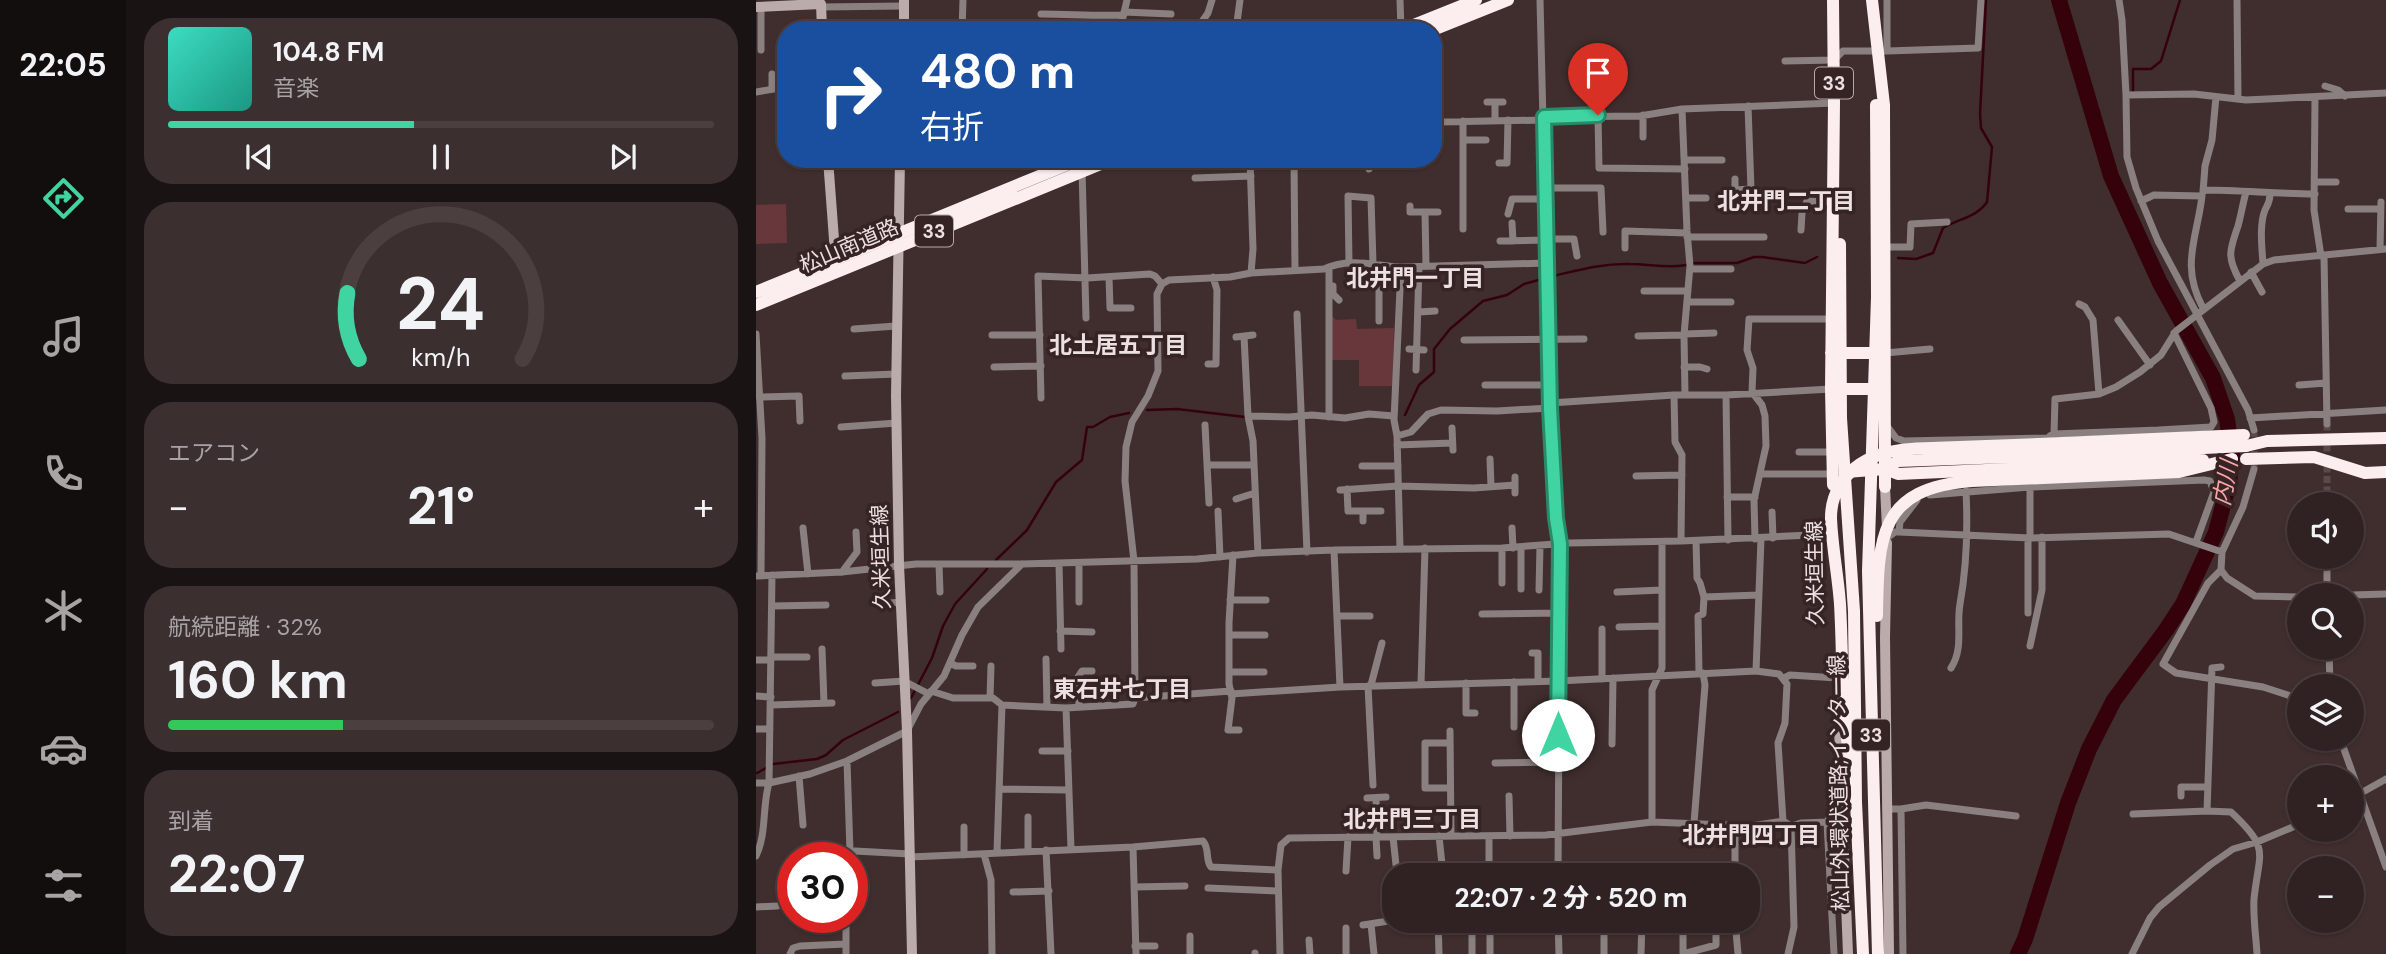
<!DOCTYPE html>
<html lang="ja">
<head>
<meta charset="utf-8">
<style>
  :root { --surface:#302222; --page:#3c2f2f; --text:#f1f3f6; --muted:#a8a4a5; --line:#4b3f40; --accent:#3fd4a2 }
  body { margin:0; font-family:"DM Sans","Noto Sans JP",sans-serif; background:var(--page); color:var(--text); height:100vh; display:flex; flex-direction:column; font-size:26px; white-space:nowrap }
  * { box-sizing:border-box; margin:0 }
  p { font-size:23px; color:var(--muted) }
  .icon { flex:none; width:38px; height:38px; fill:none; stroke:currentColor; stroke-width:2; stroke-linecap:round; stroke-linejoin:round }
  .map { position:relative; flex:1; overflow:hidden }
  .drawer { display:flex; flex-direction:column; gap:18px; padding:18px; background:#1a1313; width:630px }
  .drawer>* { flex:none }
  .guide { position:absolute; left:21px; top:21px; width:665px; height:147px; border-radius:28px; box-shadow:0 2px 5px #0004,0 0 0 2px var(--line); background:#1a4fa0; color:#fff; overflow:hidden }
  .fabs { position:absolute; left:1531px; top:492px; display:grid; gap:14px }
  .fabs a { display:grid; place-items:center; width:77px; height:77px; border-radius:50%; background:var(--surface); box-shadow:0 2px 5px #0004,0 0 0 2px var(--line); font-size:35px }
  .speed { position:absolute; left:21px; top:842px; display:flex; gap:14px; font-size:35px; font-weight:700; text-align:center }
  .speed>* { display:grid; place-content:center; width:91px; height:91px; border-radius:50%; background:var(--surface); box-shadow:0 2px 5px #0004,0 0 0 2px var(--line); line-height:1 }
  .speed .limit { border:10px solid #d22; background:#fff; color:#111 }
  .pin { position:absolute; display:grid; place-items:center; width:60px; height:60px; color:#fff; margin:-72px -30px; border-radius:50% 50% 50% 0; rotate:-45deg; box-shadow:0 0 7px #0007 }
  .pin .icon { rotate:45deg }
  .me { position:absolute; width:77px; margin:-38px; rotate:0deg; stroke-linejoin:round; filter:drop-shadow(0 0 5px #0008) }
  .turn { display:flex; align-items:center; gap:24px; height:147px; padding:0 28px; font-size:32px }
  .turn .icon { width:91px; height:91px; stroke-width:2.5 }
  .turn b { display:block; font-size:49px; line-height:60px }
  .big { font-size:52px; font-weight:700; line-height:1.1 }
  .drawer .tile { flex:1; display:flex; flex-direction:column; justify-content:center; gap:10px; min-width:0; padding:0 24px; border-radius:28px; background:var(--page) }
  .drawer .dial { align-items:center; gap:0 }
  .dial svg { height:182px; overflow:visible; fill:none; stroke:var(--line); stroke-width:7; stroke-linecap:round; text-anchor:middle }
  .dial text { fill:var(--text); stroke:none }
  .song { display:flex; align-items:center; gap:21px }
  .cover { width:84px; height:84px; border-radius:10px; background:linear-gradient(135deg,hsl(170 70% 55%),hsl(170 70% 35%)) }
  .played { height:7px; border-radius:4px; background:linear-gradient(90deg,var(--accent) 45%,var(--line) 45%) }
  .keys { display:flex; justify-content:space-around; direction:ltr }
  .heat { display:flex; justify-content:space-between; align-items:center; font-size:38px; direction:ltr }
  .charge { height:10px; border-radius:5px; background:linear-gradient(90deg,#34c759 32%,var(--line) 0) }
  .trip { position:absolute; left:626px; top:863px; width:378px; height:70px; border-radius:28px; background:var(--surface); box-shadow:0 2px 5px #0004,0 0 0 2px var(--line); font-weight:700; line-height:70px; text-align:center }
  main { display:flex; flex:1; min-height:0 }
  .menu { display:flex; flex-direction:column; width:126px; justify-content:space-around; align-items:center; background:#130e0e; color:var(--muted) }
  .menu .icon { width:49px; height:49px }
  .menu .active { color:var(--accent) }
  .menu b { font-size:32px; color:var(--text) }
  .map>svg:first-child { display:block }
  .green { fill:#68373b }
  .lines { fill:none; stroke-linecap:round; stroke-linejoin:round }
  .stream { stroke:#35020c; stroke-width:2.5 }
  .river { stroke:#35020c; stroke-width:16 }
  .street-tunnel { stroke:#5a4949; stroke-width:7; stroke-dasharray:7 3.5; stroke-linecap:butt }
  .street { stroke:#8a8080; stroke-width:7 }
  .secondary { stroke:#bbabab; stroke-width:10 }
  .highway { stroke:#fcedee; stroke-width:12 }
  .highway-bridge { stroke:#fcedee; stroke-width:12 }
  .route-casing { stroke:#298a69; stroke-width:18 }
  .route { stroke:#3fd4a2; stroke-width:12 }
  .labels { text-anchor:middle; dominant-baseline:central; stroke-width:7; stroke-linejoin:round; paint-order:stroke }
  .shield { fill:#362425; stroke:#b5a8a8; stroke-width:2 }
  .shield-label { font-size:19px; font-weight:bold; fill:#ece0e0 }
  .street-label { font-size:21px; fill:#ece0e0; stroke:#362425 }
  .neighbourhood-label { font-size:23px; font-weight:bold; fill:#ece0e0; stroke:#362425 }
  .water-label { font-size:23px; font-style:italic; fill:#f9a3a8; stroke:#362425 }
</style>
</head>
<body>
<main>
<nav class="menu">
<b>22:05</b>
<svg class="icon active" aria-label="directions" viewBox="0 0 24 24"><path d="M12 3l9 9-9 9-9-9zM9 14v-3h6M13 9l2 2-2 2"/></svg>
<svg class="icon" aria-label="music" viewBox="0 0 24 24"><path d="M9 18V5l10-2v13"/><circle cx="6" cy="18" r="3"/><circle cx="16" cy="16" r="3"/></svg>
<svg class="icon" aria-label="phone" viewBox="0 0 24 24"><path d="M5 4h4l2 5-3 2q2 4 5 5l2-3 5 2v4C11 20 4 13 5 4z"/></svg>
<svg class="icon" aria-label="climate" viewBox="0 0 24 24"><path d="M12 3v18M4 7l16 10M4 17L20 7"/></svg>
<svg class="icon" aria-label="car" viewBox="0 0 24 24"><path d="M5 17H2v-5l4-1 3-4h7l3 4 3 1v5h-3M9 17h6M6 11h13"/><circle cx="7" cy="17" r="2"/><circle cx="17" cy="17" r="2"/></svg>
<svg class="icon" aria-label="filters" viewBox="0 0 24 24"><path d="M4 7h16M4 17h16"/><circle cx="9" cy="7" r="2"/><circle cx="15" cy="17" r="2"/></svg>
</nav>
<section class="drawer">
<div class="tile">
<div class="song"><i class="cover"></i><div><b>104.8 FM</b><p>音楽</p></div></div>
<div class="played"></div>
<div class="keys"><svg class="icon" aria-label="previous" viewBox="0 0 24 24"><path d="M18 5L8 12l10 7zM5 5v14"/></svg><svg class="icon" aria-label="pause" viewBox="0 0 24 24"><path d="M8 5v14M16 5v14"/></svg><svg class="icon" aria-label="next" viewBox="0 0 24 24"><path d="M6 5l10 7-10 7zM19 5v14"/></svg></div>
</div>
<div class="tile dial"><svg viewBox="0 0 100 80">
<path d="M14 69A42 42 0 1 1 86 69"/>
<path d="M14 69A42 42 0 0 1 9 40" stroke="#3fd4a2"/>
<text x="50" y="56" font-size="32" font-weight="700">24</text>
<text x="50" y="72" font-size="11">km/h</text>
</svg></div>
<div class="tile"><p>エアコン</p>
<div class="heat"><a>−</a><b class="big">21°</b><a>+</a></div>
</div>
<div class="tile"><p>航続距離 · 32%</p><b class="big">160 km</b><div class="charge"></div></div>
<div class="tile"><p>到着</p><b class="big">22:07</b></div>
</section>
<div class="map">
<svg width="1630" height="954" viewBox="0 0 1630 954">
  <rect width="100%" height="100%" fill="#402e2e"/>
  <path class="green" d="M30,204L31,243L0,244V205Z
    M576,316L580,320L600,319L601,329L638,328L637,386H603V360H576Z"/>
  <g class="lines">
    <path class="stream" d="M1377,92V69H1395L1405,61L1424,0
      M1142,258L1160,259L1177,253L1187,228C1202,219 1221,217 1231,202L1236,147L1225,128L1224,114L1230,0
      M938,263H981L998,257H1006L1049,263L1061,257
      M797,276C823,270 847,263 874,264C894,264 911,269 930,265
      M391,410L421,409L489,417
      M649,415L663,385L678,372V349L694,329L727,301L751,295L768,284L786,279
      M240,560L271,530L300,482L326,460L331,427H337L354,417L373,413
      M155,698L176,658L187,626L199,604L231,569
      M17,764L61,759L70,755L87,740L142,712
      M1,773L10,768"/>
    <path class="river" d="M1262,954L1269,939L1312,803L1333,749L1358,700L1410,630L1427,604L1460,532L1473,483L1476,455L1471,419L1457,378L1404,283L1355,176L1303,0"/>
    <path class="street-tunnel" d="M1498,430V469
      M1571,504V424"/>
    <path class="street" d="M644,0L645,30
      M784,0L794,403L800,518L804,544L802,875
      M1363,0L1366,20L1370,95L1371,157L1380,188L1402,241L1492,410L1498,430
      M1481,0L1482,99
      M5,7V50
      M65,7L148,6
      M368,12L415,14
      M285,14C313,14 339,16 367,15
      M206,30L207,0
      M364,30L371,0
      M440,30L452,13L456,0
      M480,30L484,0
      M1131,51L1222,48L1225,0
      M1029,61L1078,60L1087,51H1131V0
      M16,74V88
      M1569,86L1582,90L1589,96
      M0,92L30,87
      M1370,95L1438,94L1490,100L1630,93
      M1559,98L1558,210L1565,256
      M731,102H747
      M739,102V121
      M926,109L931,231L934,266L928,335L929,395
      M842,115L843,168L929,169
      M887,115V137
      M788,117L884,116L926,109L1078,103
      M677,124L684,122L788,120
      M707,140H730
      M538,159L539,270
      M595,159V161H612L613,169
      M929,160H966
      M743,163H751L752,120
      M326,170L330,318
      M439,178L495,176
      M1560,182H1580
      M789,188H845L847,232
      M979,190L995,189L992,106
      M1447,190C1485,190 1521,194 1559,194
      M1447,192L1449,166L1456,140L1460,97
      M930,198H950
      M979,199V179
      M1385,201L1398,195L1446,196C1441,239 1424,265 1447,308
      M654,206V212H682
      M1592,209H1624
      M669,212L670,266
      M752,214L756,199H790
      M756,223L757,241
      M707,229V121
      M1045,230L1046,213L1051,201L1077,202
      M931,237H1008
      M791,239H818L821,256
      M744,241L791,240
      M1129,247H1154L1155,224L1191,222
      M869,248V231L931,233
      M1624,249L1625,202
      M1568,256L1571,424
      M593,263L592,196L615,198L617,263
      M1507,264C1506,248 1503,225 1509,210C1512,204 1514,202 1514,194
      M623,265V321
      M573,267V417
      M934,269H975
      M1495,272L1506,292
      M495,273L568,269C595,257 619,266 645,267L791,263
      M353,277L354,308H375
      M1484,281C1470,256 1474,250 1482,226C1485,215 1487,203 1490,192
      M577,286V294L583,300
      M888,291H932
      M931,302H975
      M1323,304L1329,307L1337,320L1343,394
      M663,312L679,311
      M541,314L551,552
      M1362,320L1394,365
      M98,329L140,326
      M0,334L6,438L5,576
      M928,334L958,333
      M236,335H284
      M488,336L492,416L497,441L502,553
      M882,336L928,335
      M480,337L497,335
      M708,340L828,339
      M653,349L668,350
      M1129,353L1174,349
      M452,364H460L461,290L457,277
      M238,367L285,366
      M928,367H944L951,369
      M660,370L663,267
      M89,376L141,374
      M729,385H794
      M1543,385L1570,383
      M918,395L919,442L926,455L925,541
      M970,395L972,540
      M3,397L43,396L44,421
      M285,398L282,276L331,278L394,274L399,276L406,284
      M794,403L918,395H970L1075,389
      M492,416L533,417L556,415L589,418L613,414L638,416
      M1494,418L1630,410
      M449,425L453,503
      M1131,426L1140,438L1148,441L1292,438L1289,446
      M85,427L141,423
      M696,428L697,450
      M1403,430L1455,427L1458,422L1455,408L1418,333
      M1298,434L1299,399L1343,394L1360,387L1384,372L1405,355L1420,331L1507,264L1518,260L1630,249
      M641,436L655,432L672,414L685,410L741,411L794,408
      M1294,436L1298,434L1403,430V442
      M641,445L696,443
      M1043,452H1076
      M734,459L735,486
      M451,465H498
      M606,466H642
      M1498,469L1487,507L1466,552L1465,570L1471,578L1499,596L1544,597
      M1005,474H1077
      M880,476L926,475
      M759,477V493
      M591,489L592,511H607V521
      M584,490L642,486L718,488L759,485
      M1174,495L1274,487L1278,477
      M971,497H999
      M480,499L499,493
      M462,511L464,557
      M607,511H625
      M1016,512L1017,538
      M47,528L52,574
      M756,528L757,548
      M1143,532L1274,538L1413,534L1466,552
      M1131,538L1139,532H1143L1144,522L1161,500
      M1274,538V487L1448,480L1454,481L1458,492L1440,542
      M999,539L998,500L1010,446L1009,416L1006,405L996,392L997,368L991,350L993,319H1075
      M1005,539L1000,671L1023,674L1031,684L1029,723L1022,743L1027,821
      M940,541L941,578L944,583L948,597L1003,595
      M765,547V589
      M644,548L641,436L638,420L645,267
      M746,548V583
      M578,550L584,687L802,681L1000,671
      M477,555L473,623V684L476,698L472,730H483
      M303,563L305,649
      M323,563V602
      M183,564L184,592
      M1465,570L1452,583L1407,664L1420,673L1507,687L1544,699
      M86,572L101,552L100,532
      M0,576L86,572L160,564H266L441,559L502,553L578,550L746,548L813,543L925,541L1076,534
      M783,590L784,546
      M861,592L906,590
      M1571,595V556
      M1596,595L1630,594
      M474,600H510
      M124,604L145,602
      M16,606L70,605
      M1272,613V538
      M726,614L803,613
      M581,616H614
      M863,627L906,626
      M304,631L336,632
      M473,635H509
      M1274,646L1286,590V537
      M1573,648L1574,686
      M66,649L68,703
      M776,653H782V681
      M16,657H51
      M290,659L291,707
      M0,660H15
      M194,663L200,666H217
      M1465,667L1456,668L1451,811L1475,812C1515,849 1503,851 1498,899C1497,918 1500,936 1501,954
      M1195,668C1208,648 1200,626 1204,604C1211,565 1212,531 1210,491
      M473,672H508
      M943,673L942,616L947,614L948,597
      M1028,678L1034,675L1081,678
      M846,679V629
      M758,682V727
      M119,683L148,681L173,694
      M710,683V713H719
      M665,684L669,548
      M615,685L626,643
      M612,686L617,785
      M175,691L197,698H237L246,705L310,708
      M475,694L584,687
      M0,696L15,697
      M234,698L235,666
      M379,698L475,691
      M15,705L76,703
      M323,707L322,677L326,671H336
      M0,729H14
      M694,731L695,836
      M1584,738L1630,867
      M694,743H669V788H694
      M856,744L857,678
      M286,751H312
      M91,761L94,852
      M739,763L802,762
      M43,776L47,825
      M0,783H13L54,774L91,761L151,731L165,704L188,676L206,635L222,607L266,564
      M243,789L313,790
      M753,796L754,836
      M1425,796V787H1451
      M611,798L630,797
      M620,798L621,837
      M1596,798L1630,779
      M1130,809H1145L1170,805L1260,816
      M1145,809L1147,954
      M1377,814L1451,811
      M272,817V850
      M896,822V690L906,668V542
      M1071,822L1078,954
      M938,823L949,685L947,673
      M979,826V875
      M683,836L687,874
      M733,836V875
      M620,837L621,856
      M637,837L640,865
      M377,847L380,954
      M315,849L310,708L377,704L379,698L378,561L369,481L370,447L376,422L392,396L402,371L401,294L406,284L413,280L474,277L495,273L497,249L494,159
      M290,850L295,954
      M241,852L246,705
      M228,854L235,880L236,954
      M208,855V827
      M0,856C11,833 6,807 13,783L16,575
      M70,857L99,851L154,854
      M154,857L377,847L447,841C454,849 449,860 455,867L522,870
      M590,871L592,837
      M378,887L429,886
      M452,888L522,891
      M257,892L293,891
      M0,907L21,906
      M682,920L683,954
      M734,920V954
      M802,920L803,954
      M979,920L982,954
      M615,924L618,954
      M607,925L639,920
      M848,925V954
      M590,928V954
      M434,936V954
      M553,940L554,954
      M379,946H399
      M499,953V954
      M34,954L37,948L44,946L90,944
      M90,954V917
      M524,954L522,870L525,845L533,838L790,835L896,822L995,826L1027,821L1035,826L1045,823L1071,822L1078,808L1086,809
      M716,954V928L734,927
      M885,954L886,920
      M927,954L960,945V920
      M927,954V920
      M1032,954L1038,927L1035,826
      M1376,954L1394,918L1403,907L1454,865L1477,849L1501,842L1544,824"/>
    <path class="secondary" d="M0,7L65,4L66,30
      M148,30V0
      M72,159L80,266
      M144,159L140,396L143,565L151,731L156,954
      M1129,487L1131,528
      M1131,543L1129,637L1133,954
      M1082,703L1092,954"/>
    <path class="highway" d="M1077,0L1078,103L1075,389L1077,485
      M1116,0L1128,105L1129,487
      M645,30L720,0
      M677,30L752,0
      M0,292L325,159
      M0,305L357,159
      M1075,353H1127
      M1075,389H1126
      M1490,446L1511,441L1630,438
      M1176,448L1283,444
      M1490,459L1558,457L1609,473L1630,472
      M1129,469L1142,474L1274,468
      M1090,472L1129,469L1142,461L1279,456"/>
    <path class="highway-bridge" d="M1120,105L1121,297L1112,571L1122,954
      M1084,244L1085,418L1098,611L1100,802L1107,954
      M1283,444L1488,435
      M1279,456L1490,446
      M1274,468L1447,460
      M1121,616C1122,537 1123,488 1216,481L1423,472L1476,459
      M1094,759C1085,708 1087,656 1084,604C1082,575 1076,547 1075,518C1075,508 1077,497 1083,487C1102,453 1141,448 1176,448"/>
  </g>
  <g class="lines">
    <g class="route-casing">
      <path id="route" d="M802,735L804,544L800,518L794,408L788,117L842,115"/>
    </g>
    <use href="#route" class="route"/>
  </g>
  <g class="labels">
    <g class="shield">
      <rect x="1059" y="67.5" width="38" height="31" rx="5"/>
      <rect x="159" y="215.5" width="38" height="31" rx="5"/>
      <rect x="1096" y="719.5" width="38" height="31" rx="5"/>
    </g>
    <g class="shield-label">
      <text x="1078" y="83">33</text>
      <text x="178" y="231">33</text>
      <text x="1115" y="735">33</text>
    </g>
    <g class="street-label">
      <text transform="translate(93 246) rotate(-23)">松山南道路</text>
      <text transform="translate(125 557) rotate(-92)">久米垣生線</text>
      <text transform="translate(1059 573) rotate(-91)">久米垣生線</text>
      <text transform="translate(1083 783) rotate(-91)">松山外環状道路;インター線</text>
    </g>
    <g class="neighbourhood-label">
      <text x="1030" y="201">北井門二丁目</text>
      <text x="659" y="278">北井門一丁目</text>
      <text x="362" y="345">北土居五丁目</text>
      <text x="366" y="689">東石井七丁目</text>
      <text x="656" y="819">北井門三丁目</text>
      <text x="995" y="835">北井門四丁目</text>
    </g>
    <g class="water-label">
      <text transform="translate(1469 483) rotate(-80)">内川</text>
    </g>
  </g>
</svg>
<div class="fabs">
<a><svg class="icon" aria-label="sound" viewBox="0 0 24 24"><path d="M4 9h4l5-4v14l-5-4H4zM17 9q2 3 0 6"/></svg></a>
<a><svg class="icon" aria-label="search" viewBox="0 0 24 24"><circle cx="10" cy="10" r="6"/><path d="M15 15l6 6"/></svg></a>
<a><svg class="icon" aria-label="layers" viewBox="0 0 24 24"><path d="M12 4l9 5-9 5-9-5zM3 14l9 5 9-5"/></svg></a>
<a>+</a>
<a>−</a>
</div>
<div class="speed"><div class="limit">30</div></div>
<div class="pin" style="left:842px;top:115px;background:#d93025"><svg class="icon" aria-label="arrive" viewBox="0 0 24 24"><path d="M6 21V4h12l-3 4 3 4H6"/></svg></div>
<svg class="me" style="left:802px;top:735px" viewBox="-20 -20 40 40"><circle r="19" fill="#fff"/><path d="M0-13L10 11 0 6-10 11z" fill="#3fd4a2"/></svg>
<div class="trip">22:07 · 2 分 · 520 m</div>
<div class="guide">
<div class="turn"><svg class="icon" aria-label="right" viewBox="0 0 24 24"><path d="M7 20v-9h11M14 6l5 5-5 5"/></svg><div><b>480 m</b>右折</div></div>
</div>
</div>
</main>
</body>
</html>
